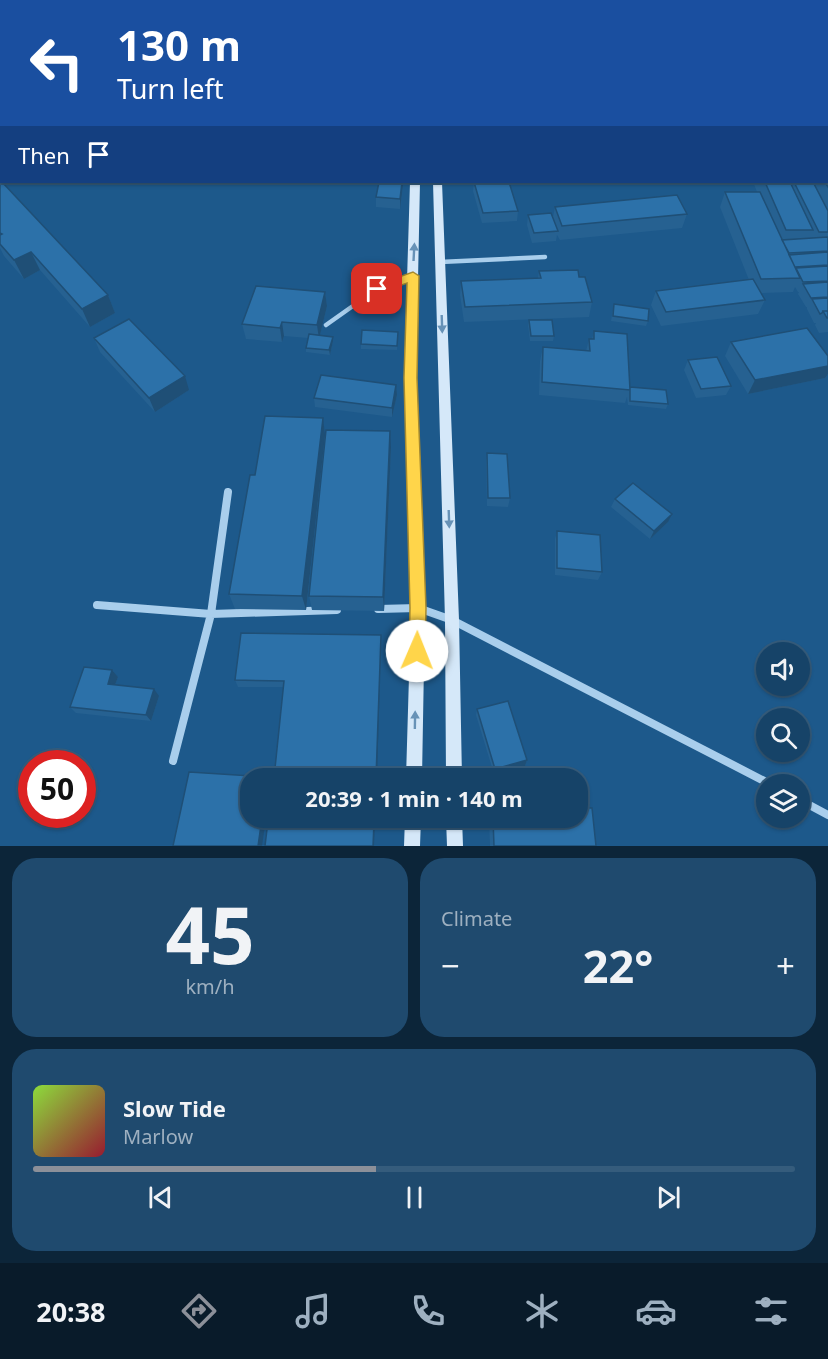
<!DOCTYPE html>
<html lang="en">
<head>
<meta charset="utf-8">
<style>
  :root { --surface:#164368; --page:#1f4a6e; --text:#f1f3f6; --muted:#9eb0c0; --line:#355c7c; --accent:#8c9099 }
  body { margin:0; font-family:"Noto Sans",sans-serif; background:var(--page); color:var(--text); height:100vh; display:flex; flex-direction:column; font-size:22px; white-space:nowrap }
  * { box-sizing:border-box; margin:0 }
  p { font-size:20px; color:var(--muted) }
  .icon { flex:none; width:33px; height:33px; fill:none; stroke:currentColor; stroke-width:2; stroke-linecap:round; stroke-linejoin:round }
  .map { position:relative; height:846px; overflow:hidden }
  .sheet { display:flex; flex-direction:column; gap:12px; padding:12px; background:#0c2539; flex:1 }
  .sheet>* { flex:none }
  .top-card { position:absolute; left:0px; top:0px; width:828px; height:183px; box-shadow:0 2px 4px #0004,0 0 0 2px var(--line); background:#1a4fa0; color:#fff; overflow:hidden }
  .controls { position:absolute; left:756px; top:642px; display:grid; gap:12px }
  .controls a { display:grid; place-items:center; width:54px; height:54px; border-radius:50%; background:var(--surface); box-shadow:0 2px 4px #0004,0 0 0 2px var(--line); font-size:30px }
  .speed { position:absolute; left:18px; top:750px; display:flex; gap:12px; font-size:30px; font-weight:700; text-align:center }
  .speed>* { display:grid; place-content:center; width:78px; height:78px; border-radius:50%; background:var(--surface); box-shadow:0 2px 4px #0004,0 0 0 2px var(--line); line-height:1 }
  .speed .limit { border:9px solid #d22; background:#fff; color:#111 }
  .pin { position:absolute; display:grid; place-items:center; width:51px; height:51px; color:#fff; margin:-26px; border-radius:12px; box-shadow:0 3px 9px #0006 }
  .me { position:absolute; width:66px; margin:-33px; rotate:1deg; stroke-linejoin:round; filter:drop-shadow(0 0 4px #0008) }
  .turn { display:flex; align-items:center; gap:21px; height:126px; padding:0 18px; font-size:27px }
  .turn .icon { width:78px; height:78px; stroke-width:2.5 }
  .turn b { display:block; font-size:42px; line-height:51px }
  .then { display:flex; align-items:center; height:57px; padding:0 18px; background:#0003; gap:12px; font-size:22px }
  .big { font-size:45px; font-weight:700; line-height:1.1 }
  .sheet .widget { flex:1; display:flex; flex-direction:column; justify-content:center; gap:9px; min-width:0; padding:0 21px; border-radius:24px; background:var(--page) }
  .sheet .dial { align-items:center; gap:0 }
  .dial b { font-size:78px; line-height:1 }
  .song { display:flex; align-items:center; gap:18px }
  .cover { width:72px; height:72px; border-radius:9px; background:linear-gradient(135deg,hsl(90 70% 55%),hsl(350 70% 35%)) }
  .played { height:6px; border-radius:3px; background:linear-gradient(90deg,var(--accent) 45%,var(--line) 45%) }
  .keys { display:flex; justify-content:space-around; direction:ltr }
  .heat { display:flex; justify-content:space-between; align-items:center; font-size:33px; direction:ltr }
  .sheet .tiles { flex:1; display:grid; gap:12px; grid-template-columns:1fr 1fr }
  .widget:last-child { grid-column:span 2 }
  .trip { position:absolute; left:240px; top:768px; width:348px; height:60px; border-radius:24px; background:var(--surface); box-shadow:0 2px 4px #0004,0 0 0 2px var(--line); font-weight:700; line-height:60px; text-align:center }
  .dock { display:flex; height:96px; justify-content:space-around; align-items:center; background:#091b2a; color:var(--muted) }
  .dock .icon { width:42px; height:42px }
  .dock .active { color:var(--accent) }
  .dock b { font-size:27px; color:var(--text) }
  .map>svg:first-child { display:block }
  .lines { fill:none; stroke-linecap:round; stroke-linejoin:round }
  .lane { stroke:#a9ceec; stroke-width:4.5 }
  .street-far1 { stroke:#a9ceec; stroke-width:4.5 }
  .street { stroke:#a9ceec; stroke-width:8 }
  .secondary { fill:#d5e8f9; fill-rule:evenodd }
  .wall { fill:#266191 }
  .shaded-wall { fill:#1f4f76 }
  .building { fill:#2c71a9; stroke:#1f4f76; stroke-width:1.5 }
  .oneway { fill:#6792b7 }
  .route { fill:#ffd54a; stroke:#a68a30; stroke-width:1.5 }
</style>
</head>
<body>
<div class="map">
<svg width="828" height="846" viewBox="0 0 828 846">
  <rect width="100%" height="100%" fill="#1d598b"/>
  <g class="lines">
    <path class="lane" d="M440,262L545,257
      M326,325L367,296L413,276"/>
    <path class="street-far1" d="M48,2L52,0"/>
    <path class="street" d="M97,605L211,614L337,610
      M378,609L418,608L452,620L770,784
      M173,761L211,614L228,492
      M800,800L828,815"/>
    <path class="secondary" d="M412,0H420V2H412Z
      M430,0H438V2H430Z
      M410,182H420L416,378L425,608L422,778H406L411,608L404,378Z
      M433,182H442L459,620L462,778H446L445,620Z
      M405,818H421L420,846H404Z
      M446,818H462L463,846H447Z"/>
  </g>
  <path class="wall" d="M257,0H303V2H257Z
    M446,0H543V2H446Z
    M826,15H828V71H826Z
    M0,25L2,29V126H0Z
    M826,86L828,88V332L819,333L815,325L816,323H814L807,309V307H806L798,294L799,292H798L795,287L793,292L761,293L765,300L758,314L661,326L651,305L656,291L749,280L720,207L725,192H757L754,184H747L745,182H826Z
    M0,179L108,295L115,313L90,327L40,270L24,279L4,256L0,248Z
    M474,182L518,211L517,221L482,223L473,191Z
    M403,185L400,209L376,207V197Z
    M555,207L687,214L682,228L560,240L557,235L556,241L532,243L527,225L528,215L553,217Z
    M539,271L579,277L592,302L589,317L464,322L460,295L461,281L538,278Z
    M325,292L327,306L320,335L333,337V341L330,355L306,352V348L308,338L284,336L282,342L246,339L242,324Z
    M614,304L648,321L646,326L611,321Z
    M529,320L554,336L553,341H530L528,325Z
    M594,331L630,387L668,404L666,409L628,405L627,397L625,403L539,395L540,361L543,347L586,351L589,339H592Z
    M398,332L397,350L361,349V344Z
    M94,338L189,390L155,412L100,352Z
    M731,342L828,356V374L825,378L748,394L725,356Z
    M688,360L731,386L726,395L696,398L684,370Z
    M397,395L392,417L315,407L314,398Z
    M325,435L391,448L384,611L312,610L309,596L325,441L306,610L235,609L229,594Z
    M487,453L510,498L508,507L487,506L486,462Z
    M615,499L668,522L650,539L611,507Z
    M557,531L602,572L598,580L555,575V539Z
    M381,642L283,687H238L235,680Z
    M112,670L118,677L115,685L159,696L151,721L76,713L70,707Z
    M477,709L527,760L525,766L494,774L476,715Z
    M489,818H578L596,846H490Z"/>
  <path class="shaded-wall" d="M0,25L2,29V53L0,54Z
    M402,182H403V185L400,209V199Z
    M31,252L40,270L24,279L14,260Z
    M325,292L327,306L319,339L317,325Z
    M108,295L115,313L90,327L82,309Z
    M282,322L284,336L282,342L280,328Z
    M333,337V341L330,355L329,350Z
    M828,366V374L825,378L748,394L755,380Z
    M185,376L189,390L155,412L149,398Z
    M396,385L397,395L392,417V408Z
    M323,418L325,435L306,610L302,596Z
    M390,431L391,448L384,611L383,597Z
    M672,514L668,522L650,539L654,531Z
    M381,635V642L377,778H376Z
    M112,670L118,677L113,690L108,684Z
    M154,689L159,696L151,721L146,715Z
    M527,760L525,766L494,774L495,769Z
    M262,818H266L262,846H258Z
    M374,818H375L374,846H373Z"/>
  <path class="building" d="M280,0H299V2H279Z
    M338,0H349L348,2H338Z
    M360,0H408V2H360Z
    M459,0H511V2H459Z
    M826,15H828V28H826Z
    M826,37H828V52H826Z
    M0,41H2V59H0Z
    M0,69H2V108H0Z
    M826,86L828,88V143L826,141Z
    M826,159H828V187L825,182H826Z
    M0,179L2,182L108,295L82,309L31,252L14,260L0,244V235L2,234L0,233Z
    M379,182H402L400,199L376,197Z
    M474,182H509L518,211L483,213Z
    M765,182H790L813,230H786Z
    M794,182H813L828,211V232H819Z
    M725,192H760L800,278L761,279Z
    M677,195L687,214L562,226L555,207Z
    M551,213L558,231L534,233L528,215Z
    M828,237V251L789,253L782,240Z
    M828,252V265L795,267L789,255Z
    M828,266V281L803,282L796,268Z
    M578,270L579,277H585L592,302L465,307L461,281L541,278L539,271Z
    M753,279L765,300L666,312L656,291Z
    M828,282V297L811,298L803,284Z
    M256,286L325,292L317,325L282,322L280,328L242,324Z
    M828,298V311H823L822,313L820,314L812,299Z
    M614,304L649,309L648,321L613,316Z
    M823,311H828V318H827Z
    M129,319L185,376L149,398L94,338Z
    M529,320H552L554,336H531Z
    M807,328L828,356V366L755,380L731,342Z
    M362,330L398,332L397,346L361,344Z
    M594,331L627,334L630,390L542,382L543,347L590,351L589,339H594Z
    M309,334L333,337L329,350L306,348Z
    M717,357L731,386L701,389L688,360Z
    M321,375L396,385L392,408L314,398Z
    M630,387L666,390L668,404L630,401Z
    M265,416L323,418L302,596L229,594L250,475H255Z
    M326,430L390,431L383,597L309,596Z
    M487,453L507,454L510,498H488Z
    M633,483L672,514L654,531L615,499Z
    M557,531L600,535L602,572L557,568Z
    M241,633L381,635L376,778H274L284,681L235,680Z
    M84,667L112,670L108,684L154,689L146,715L70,707Z
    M508,701L527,760L495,769L477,709Z
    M189,772L269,777L268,778H250V818H262L258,846H173Z
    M578,808H592L596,846H494L493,818H578Z
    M270,818H374V824V822L269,821Z
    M268,821L374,822L373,846H265Z"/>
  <defs><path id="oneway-solid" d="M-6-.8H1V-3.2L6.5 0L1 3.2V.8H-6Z" transform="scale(1.5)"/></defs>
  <g class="oneway">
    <use href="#oneway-solid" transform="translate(414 252) rotate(-87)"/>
    <use href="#oneway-solid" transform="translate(442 324) rotate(88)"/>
    <use href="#oneway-solid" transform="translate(449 519) rotate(88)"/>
    <use href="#oneway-solid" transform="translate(415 720) rotate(-89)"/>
  </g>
  <path class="route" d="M413,272L419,276L417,378L426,608L425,651L423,656L417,659L411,656L409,651L410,608L404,378L407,283L377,294L371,289L373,286Z"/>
</svg>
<div class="controls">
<a><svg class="icon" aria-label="sound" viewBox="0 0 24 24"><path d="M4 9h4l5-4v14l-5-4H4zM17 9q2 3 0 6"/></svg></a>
<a><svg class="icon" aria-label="search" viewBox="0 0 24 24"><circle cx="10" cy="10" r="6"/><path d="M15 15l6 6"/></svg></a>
<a><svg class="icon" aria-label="layers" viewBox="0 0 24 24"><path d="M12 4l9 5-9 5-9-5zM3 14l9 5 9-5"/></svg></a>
</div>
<div class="speed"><div class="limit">50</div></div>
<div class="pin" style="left:377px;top:289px;background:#d93025"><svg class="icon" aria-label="arrive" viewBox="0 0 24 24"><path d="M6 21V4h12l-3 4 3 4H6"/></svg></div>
<svg class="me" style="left:417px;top:651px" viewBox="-20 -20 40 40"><circle r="19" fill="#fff"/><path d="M0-13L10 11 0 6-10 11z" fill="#ffd54a"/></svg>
<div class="trip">20:39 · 1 min · 140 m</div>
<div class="top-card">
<div class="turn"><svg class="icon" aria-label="left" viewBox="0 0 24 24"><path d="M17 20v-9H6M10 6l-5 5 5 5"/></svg><div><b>130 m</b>Turn left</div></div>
<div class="then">Then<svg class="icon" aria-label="arrive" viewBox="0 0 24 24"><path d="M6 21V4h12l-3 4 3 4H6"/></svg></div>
</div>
</div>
<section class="sheet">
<div class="tiles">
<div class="widget dial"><b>45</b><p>km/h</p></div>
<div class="widget"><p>Climate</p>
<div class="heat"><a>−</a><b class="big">22°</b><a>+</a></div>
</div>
<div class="widget">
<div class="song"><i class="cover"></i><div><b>Slow Tide</b><p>Marlow</p></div></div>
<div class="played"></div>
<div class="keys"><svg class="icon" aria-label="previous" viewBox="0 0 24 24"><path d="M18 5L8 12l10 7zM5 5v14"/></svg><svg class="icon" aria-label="pause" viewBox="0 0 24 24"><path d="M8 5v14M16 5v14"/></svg><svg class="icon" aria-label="next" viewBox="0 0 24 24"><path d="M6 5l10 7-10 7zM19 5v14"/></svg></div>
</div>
</div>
</section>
<nav class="dock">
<b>20:38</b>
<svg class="icon active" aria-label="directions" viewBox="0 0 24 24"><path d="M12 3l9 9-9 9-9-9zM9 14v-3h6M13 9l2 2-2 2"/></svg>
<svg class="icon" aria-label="music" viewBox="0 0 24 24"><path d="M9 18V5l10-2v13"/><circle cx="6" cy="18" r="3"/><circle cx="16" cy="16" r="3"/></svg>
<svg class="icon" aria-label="phone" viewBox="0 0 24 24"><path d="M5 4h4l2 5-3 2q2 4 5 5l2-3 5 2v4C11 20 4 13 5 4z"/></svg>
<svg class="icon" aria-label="climate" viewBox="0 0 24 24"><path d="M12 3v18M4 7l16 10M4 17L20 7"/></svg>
<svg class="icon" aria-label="car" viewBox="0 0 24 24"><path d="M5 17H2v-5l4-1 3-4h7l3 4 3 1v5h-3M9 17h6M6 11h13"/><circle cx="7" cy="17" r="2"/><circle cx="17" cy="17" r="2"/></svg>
<svg class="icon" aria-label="filters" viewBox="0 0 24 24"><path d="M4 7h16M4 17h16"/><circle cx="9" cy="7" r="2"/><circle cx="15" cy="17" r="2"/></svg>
</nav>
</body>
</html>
